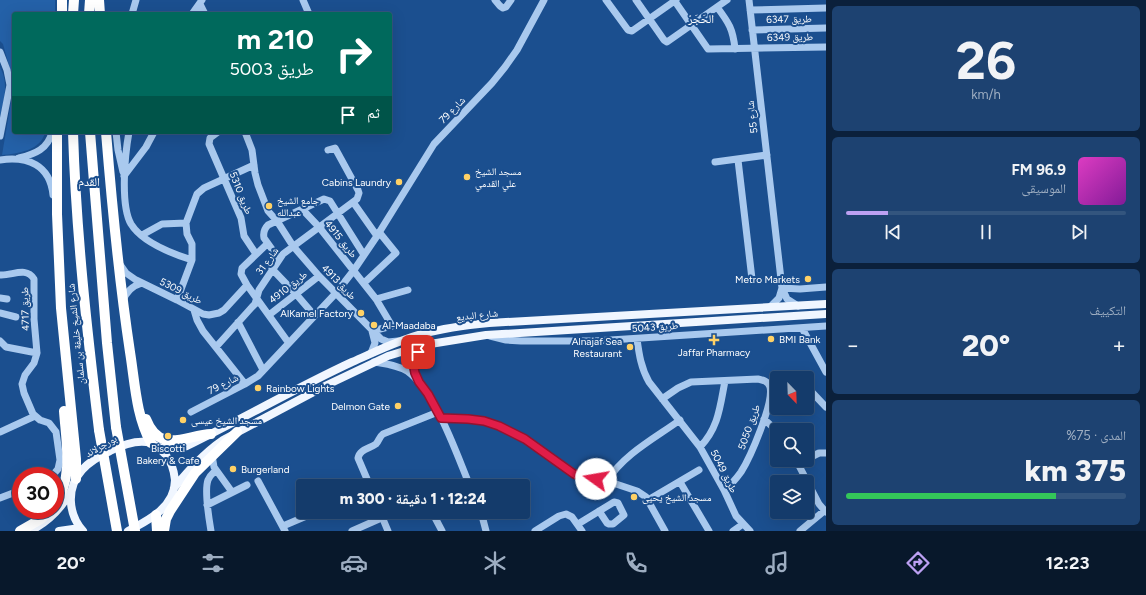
<!DOCTYPE html>
<html lang="ar">
<head>
<meta charset="utf-8">
<style>
  :root { --surface:#143b6b; --page:#1d4271; --text:#f1f3f6; --muted:#9dadc1; --line:#33557e; --accent:#bca0f2 }
  body { margin:0; font-family:Figtree,"Noto Naskh Arabic",sans-serif; background:var(--page); color:var(--text); direction:rtl; height:100vh; display:flex; flex-direction:column; font-size:15px; white-space:nowrap }
  * { box-sizing:border-box; margin:0 }
  p { font-size:13px; color:var(--muted) }
  .icon { flex:none; width:22px; height:22px; fill:none; stroke:currentColor; stroke-width:2; stroke-linecap:round; stroke-linejoin:round }
  .map { position:relative; flex:1; overflow:hidden; direction:ltr }
  .sheet { display:flex; flex-direction:column; gap:6px; padding:6px; background:#0b203b; width:320px }
  .sheet>* { flex:none }
  .top-card { position:absolute; left:12px; top:12px; width:380px; height:122px; border-radius:4px; box-shadow:0 4px 16px #0002,0 0 0 1px var(--line); direction:rtl; background:#00695c; color:#fff; overflow:hidden }
  .needle { width:26px; rotate:157deg }
  .tools { position:absolute; left:770px; top:371px; display:grid; gap:8px }
  .tools a { display:grid; place-items:center; width:44px; height:44px; border-radius:4px; background:var(--surface); box-shadow:0 4px 16px #0002,0 0 0 1px var(--line); font-size:20px }
  .speed { position:absolute; left:12px; top:467px; display:flex; gap:8px; font-size:20px; font-weight:700; text-align:center }
  .speed>* { display:grid; place-content:center; width:52px; height:52px; border-radius:50%; background:var(--surface); box-shadow:0 4px 16px #0002,0 0 0 1px var(--line); line-height:1 }
  .speed .limit { border:6px solid #d22; background:#fff; color:#111 }
  .pin { position:absolute; display:grid; place-items:center; width:34px; height:34px; color:#fff; margin:-17px; border-radius:8px; box-shadow:0 2px 6px #0006 }
  .me { position:absolute; width:44px; margin:-22px; rotate:283deg; stroke-linejoin:round; filter:drop-shadow(0 0 3px #0008) }
  .turn { display:flex; align-items:center; gap:14px; height:84px; padding:0 12px; font-size:18px }
  .turn .icon { width:52px; height:52px; stroke-width:2.5 }
  .turn b { display:block; font-size:28px; line-height:34px }
  .then { display:flex; align-items:center; height:38px; padding:0 12px; background:#0003; gap:8px; font-size:15px }
  .big { font-size:30px; font-weight:800; line-height:1.1 }
  .sheet .tile { flex:1; display:flex; flex-direction:column; justify-content:center; gap:6px; min-width:0; padding:0 14px; border-radius:6px; background:var(--page) }
  .sheet .dial { align-items:center; gap:0 }
  .dial b { font-size:52px; line-height:1 }
  .song { display:flex; align-items:center; gap:12px }
  .cover { width:48px; height:48px; border-radius:6px; background:linear-gradient(135deg,hsl(310 70% 55%),hsl(290 70% 35%)) }
  .played { height:4px; border-radius:2px; background:linear-gradient(90deg,var(--accent) 15%,var(--line) 15%) }
  .keys { display:flex; justify-content:space-around; direction:ltr }
  .heat { display:flex; justify-content:space-between; align-items:center; font-size:22px; direction:ltr }
  .charge { height:6px; border-radius:3px; background:linear-gradient(90deg,#34c759 75%,var(--line) 0) }
  .trip { position:absolute; left:296px; top:479px; width:234px; height:40px; border-radius:4px; background:var(--surface); box-shadow:0 4px 16px #0002,0 0 0 1px var(--line); font-weight:800; line-height:40px; text-align:center; direction:rtl }
  .dock { display:flex; height:64px; justify-content:space-around; align-items:center; background:#08182b; color:var(--muted) }
  .dock .icon { width:28px; height:28px }
  .dock .selected { color:var(--accent) }
  .dock b { font-size:18px; color:var(--text) }
  main { display:flex; flex:1; min-height:0 }
  .map>svg:first-child { display:block }
  .green { fill:#2461a8 }
  .lines { fill:none; stroke-linecap:round; stroke-linejoin:round }
  .minor { stroke:#a9c9ee; stroke-width:7 }
  .major { stroke:#f0f6ff; stroke-width:8 }
  .highway { stroke:#fff; stroke-width:10 }
  .highway-bridge { stroke:#fff; stroke-width:10 }
  .route-casing { stroke:#92132f; stroke-width:10 }
  .route { stroke:#e11d48; stroke-width:7 }
  .poi-dot { fill:#ffd166; stroke:#1b4f8f; stroke-width:1.5 }
  .labels { text-anchor:middle; dominant-baseline:central; stroke-width:4; stroke-linejoin:round; paint-order:stroke }
  .street-label { font-size:10px; fill:#fff; stroke:#1b4f8f }
  .poi-label { font-size:10px; fill:#fff; stroke:#1b4f8f; text-anchor:start }
  .quarter-label { font-size:12px; fill:#fff; stroke:#1b4f8f }
</style>
</head>
<body>
<main>
<section class="sheet">
<div class="tile dial"><b>26</b><p>km/h</p></div>
<div class="tile">
<div class="song"><i class="cover"></i><div><b>96.9 FM</b><p>الموسيقى</p></div></div>
<div class="played"></div>
<div class="keys"><svg class="icon" aria-label="previous" viewBox="0 0 24 24"><path d="M18 5L8 12l10 7zM5 5v14"/></svg><svg class="icon" aria-label="pause" viewBox="0 0 24 24"><path d="M8 5v14M16 5v14"/></svg><svg class="icon" aria-label="next" viewBox="0 0 24 24"><path d="M6 5l10 7-10 7zM19 5v14"/></svg></div>
</div>
<div class="tile"><p>التكييف</p>
<div class="heat"><a>−</a><b class="big">20°</b><a>+</a></div>
</div>
<div class="tile"><p>المدى · 75%</p><b class="big">375 km</b><div class="charge"></div></div>
</section>
<div class="map">
<svg width="826" height="531" viewBox="0 0 826 531">
  <rect width="100%" height="100%" fill="#1b4f8f"/>
  <path class="green" d="M0,0H55V14H14V132H45C42,150 17,154 2,155L14,84L3,44L0,41Z
    M0,67C9,84 4,99 0,117Z"/>
  <g class="lines">
    <path class="minor" d="M303,0L309,14
      M495,0L500,6L503,8L506,7L511,0
      M606,0L628,30L632,31L676,0
      M636,0L664,40L667,42L727,0
      M674,0L708,49L826,47
      M749,0L782,288L787,299L798,306
      M200,4L205,14
      M717,7C729,23 733,29 735,49
      M750,10L826,8
      M132,14L136,0
      M192,14L202,0
      M752,30L826,28
      M0,52L7,70L10,85L0,136
      M116,132L118,150L123,172
      M129,132C125,154 120,205 131,224C142,242 173,254 192,260
      M218,132L210,138L209,144L241,218L244,236L256,254
      M245,132L252,150L255,173L258,185L268,211L277,221L293,246L319,276L381,339L388,342L398,341
      M19,158C35,154 48,149 52,132
      M0,160C28,156 50,165 53,195
      M738,160L752,279
      M715,162L767,155
      M124,176L146,147L154,132
      M353,202L377,236
      M302,209L319,227L376,299L392,326L372,331
      M142,235L162,224L186,223
      M267,244L242,268L241,274L247,285L288,342
      M279,259L264,238C263,233 264,229 268,225L324,199L330,201L364,255
      M119,263L126,273L136,280L177,300L203,314L209,315L219,313L224,310L247,285
      M272,269L296,294L314,315
      M0,275C12,276 26,266 34,279V319L37,353L34,363L25,375L22,384L24,393L33,414L40,420L49,423L56,432L60,460L58,469L52,476
      M364,283L396,253L379,232
      M782,288L800,289L826,287
      M0,298L7,299
      M376,299L408,290
      M177,300L192,260V244L187,234L186,223L197,194L204,188L254,165
      M123,301C126,292 132,286 142,283
      M770,307L779,298L782,288
      M194,310L197,320L203,331L245,384
      M0,313L16,317
      M269,315L319,276
      M238,322L263,370
      M802,328L826,372
      M490,336L506,340L521,341H595L826,326
      M637,339C639,354 641,368 649,382L700,447L724,490L736,516L750,531
      M0,341L6,347L37,353
      M216,347L252,307L255,304L259,290L283,254L357,199L359,193L358,190L335,148L328,150
      M371,353L375,343L372,331
      M374,362C386,364 397,365 407,371C436,392 456,453 470,486
      M418,380C410,363 414,359 424,345
      M807,387L826,407
      M662,399L678,388L691,382L758,379C763,380 768,381 770,387C774,403 750,458 741,472C736,479 731,485 724,490
      M191,412L245,384L258,376L336,293L354,270L377,236L434,144L492,83L505,67L517,50L544,0
      M441,418L468,419L484,421L499,426L525,439L574,473L607,481L637,491L646,497L665,531
      M764,419L777,431
      M0,432L35,416
      M700,447C719,427 720,406 725,381
      M212,455L214,467L232,492
      M807,459L819,453H826
      M796,460L819,504L826,512
      M258,481L285,531
      M607,481C624,454 655,438 680,420
      M680,482L709,531
      M370,486L358,458C360,449 369,449 376,444C379,441 379,437 383,434L438,412
      M0,498L21,490
      M648,500L699,470
      M207,505L247,485
      M380,512L388,531
      M432,512L442,531
      M481,512L486,531
      M578,524L614,502L618,503L624,515L613,524H609L607,523L599,511
      M283,526L316,512
      M211,531C209,519 204,491 208,480C210,475 213,473 216,470
      M352,531L395,512
      M535,531L559,516L566,514L572,517L582,531
      M733,531L743,524
      M800,531L824,511"/>
    <path class="major" d="M157,447L174,449L187,446C242,419 296,388 352,362C375,352 398,340 423,334C444,328 467,325 489,323L826,304
      M174,488C189,470 204,453 223,440L327,385L388,356L424,345L486,335L826,314
      M30,531C48,522 60,510 70,493
      M59,531L73,529L82,530
      M83,531C68,514 66,488 82,470C90,461 99,456 110,451C122,445 137,439 151,443C156,445 161,450 165,454C171,461 174,470 175,480C175,507 149,520 128,531"/>
    <path class="highway" d="M99,0L100,14
      M62,14V0
      M73,14L74,0
      M89,14L90,0
      M57,132V214L61,308L76,459V479
      M73,132C76,232 87,331 99,430
      M90,132L107,343L116,427
      M106,132C112,206 119,279 130,352C135,383 136,416 151,443
      M146,419C160,455 186,435 211,434
      M55,504C74,478 66,441 64,411
      M156,515L157,531
      M20,531L41,519L50,510
      M164,531L166,519L170,511L195,473L237,432"/>
    <path class="highway-bridge" d="M116,427L135,531
      M99,430L117,531"/>
  </g>
  <g class="lines">
    <g class="route-casing">
      <path id="route" d="M418,352L413,363L415,373L419,382L428,394L441,418L468,419L484,421L499,426L525,439L574,474L596,479"/>
    </g>
    <use href="#route" class="route"/>
  </g>
  <g class="poi-dot">
    <circle cx="467" cy="177" r="4"/>
    <circle cx="399" cy="182" r="4"/>
    <circle cx="269" cy="206" r="4"/>
    <circle cx="808" cy="279" r="4"/>
    <circle cx="361" cy="313" r="4"/>
    <circle cx="374" cy="325" r="4"/>
    <circle cx="771" cy="339" r="4"/>
    <path d="M712 334h4v4h4v4h-4v4h-4v-4h-4v-4h4z"/>
    <circle cx="630" cy="347" r="4"/>
    <circle cx="258" cy="388" r="4"/>
    <circle cx="398" cy="406" r="4"/>
    <circle cx="183" cy="420" r="4"/>
    <circle cx="168" cy="436" r="4"/>
    <circle cx="233" cy="469" r="4"/>
    <circle cx="634" cy="497" r="4"/>
  </g>
  <g class="labels">
    <g class="street-label">
      <text transform="translate(789 19) rotate(-1)">طريق 6347</text>
      <text transform="translate(790 37) rotate(-1)">طريق 6349</text>
      <text transform="translate(452 110) rotate(-46)">شارع 79</text>
      <text transform="translate(752 117) rotate(-97)">شارع 55</text>
      <text transform="translate(241 193) rotate(68)">طريق 5310</text>
      <text transform="translate(341 239) rotate(51)">طريق 4915</text>
      <text transform="translate(267 261) rotate(-54)">شارع 31</text>
      <text transform="translate(339 282) rotate(46)">طريق 4913</text>
      <text transform="translate(288 287) rotate(-38)">طريق 4910</text>
      <text transform="translate(181 291) rotate(27)">طريق 5309</text>
      <text transform="translate(25 309) rotate(-91)">طريق 4717</text>
      <text transform="translate(477 315) rotate(-6)">شارع البديع</text>
      <text transform="translate(655 327) rotate(-4)">طريق 5043</text>
      <text transform="translate(76 334) rotate(-96)">شارع الشيخ خليفة بن سلمان</text>
      <text transform="translate(223 384) rotate(-27)">شارع 79</text>
      <text transform="translate(749 427) rotate(-70)">طريق 5050</text>
      <text transform="translate(101 446) rotate(-29)">بورجرلاند</text>
      <text transform="translate(724 471) rotate(63)">طريق 5049</text>
    </g>
    <g class="poi-label">
      <text x="475" y="171">مسجد الشيخ<tspan x="475" dy="12">علي القدمي</tspan></text>
      <text x="391" y="182" text-anchor="end">Cabins Laundry</text>
      <text x="277" y="200">جامع الشيخ<tspan x="277" dy="12">عبدالله</tspan></text>
      <text x="800" y="279" text-anchor="end">Metro Markets</text>
      <text x="353" y="313" text-anchor="end">AlKamel Factory</text>
      <text x="382" y="325">Al-Maadaba</text>
      <text x="779" y="339">BMI Bank</text>
      <text x="622" y="341" text-anchor="end">Alnajaf Sea<tspan x="622" dy="12">Restaurant</tspan></text>
      <text x="714" y="352" text-anchor="middle">Jaffar Pharmacy</text>
      <text x="266" y="388">Rainbow Lights</text>
      <text x="390" y="406" text-anchor="end">Delmon Gate</text>
      <text x="191" y="420">مسجد الشيخ عيسى</text>
      <text x="168" y="448" text-anchor="middle">Biscotti<tspan x="168" dy="12">Bakery &amp; Cafe</tspan></text>
      <text x="241" y="469">Burgerland</text>
      <text x="642" y="497">مسجد الشيخ يحيى</text>
    </g>
    <g class="quarter-label">
      <text x="701" y="19">الحَجَرْ</text>
      <text x="89" y="182">القدم</text>
    </g>
  </g>
</svg>
<div class="tools">
<a><svg class="needle" viewBox="-14 -14 28 28"><path d="M0-13l5 13h-10z" fill="#e53935"/><path d="M0 13l5-13h-10z" fill="#9dadc1"/></svg></a>
<a><svg class="icon" aria-label="search" viewBox="0 0 24 24"><circle cx="10" cy="10" r="6"/><path d="M15 15l6 6"/></svg></a>
<a><svg class="icon" aria-label="layers" viewBox="0 0 24 24"><path d="M12 4l9 5-9 5-9-5zM3 14l9 5 9-5"/></svg></a>
</div>
<div class="speed"><div class="limit">30</div></div>
<div class="pin" style="left:418px;top:352px;background:#d93025"><svg class="icon" aria-label="arrive" viewBox="0 0 24 24"><path d="M6 21V4h12l-3 4 3 4H6"/></svg></div>
<svg class="me" style="left:596px;top:479px" viewBox="-20 -20 40 40"><circle r="19" fill="#fff"/><path d="M0-13L10 11 0 6-10 11z" fill="#e11d48"/></svg>
<div class="trip">12:24 · 1 دقيقة · 300 m</div>
<div class="top-card">
<div class="turn"><svg class="icon" aria-label="right" viewBox="0 0 24 24"><path d="M7 20v-9h11M14 6l5 5-5 5"/></svg><div><b>210 m</b>طريق 5003</div></div>
<div class="then">ثم<svg class="icon" aria-label="arrive" viewBox="0 0 24 24"><path d="M6 21V4h12l-3 4 3 4H6"/></svg></div>
</div>
</div>
</main>
<nav class="dock">
<b>12:23</b>
<svg class="icon selected" aria-label="directions" viewBox="0 0 24 24"><path d="M12 3l9 9-9 9-9-9zM9 14v-3h6M13 9l2 2-2 2"/></svg>
<svg class="icon" aria-label="music" viewBox="0 0 24 24"><path d="M9 18V5l10-2v13"/><circle cx="6" cy="18" r="3"/><circle cx="16" cy="16" r="3"/></svg>
<svg class="icon" aria-label="phone" viewBox="0 0 24 24"><path d="M5 4h4l2 5-3 2q2 4 5 5l2-3 5 2v4C11 20 4 13 5 4z"/></svg>
<svg class="icon" aria-label="climate" viewBox="0 0 24 24"><path d="M12 3v18M4 7l16 10M4 17L20 7"/></svg>
<svg class="icon" aria-label="car" viewBox="0 0 24 24"><path d="M5 17H2v-5l4-1 3-4h7l3 4 3 1v5h-3M9 17h6M6 11h13"/><circle cx="7" cy="17" r="2"/><circle cx="17" cy="17" r="2"/></svg>
<svg class="icon" aria-label="filters" viewBox="0 0 24 24"><path d="M4 7h16M4 17h16"/><circle cx="9" cy="7" r="2"/><circle cx="15" cy="17" r="2"/></svg>
<b>20°</b>
</nav>
</body>
</html>
